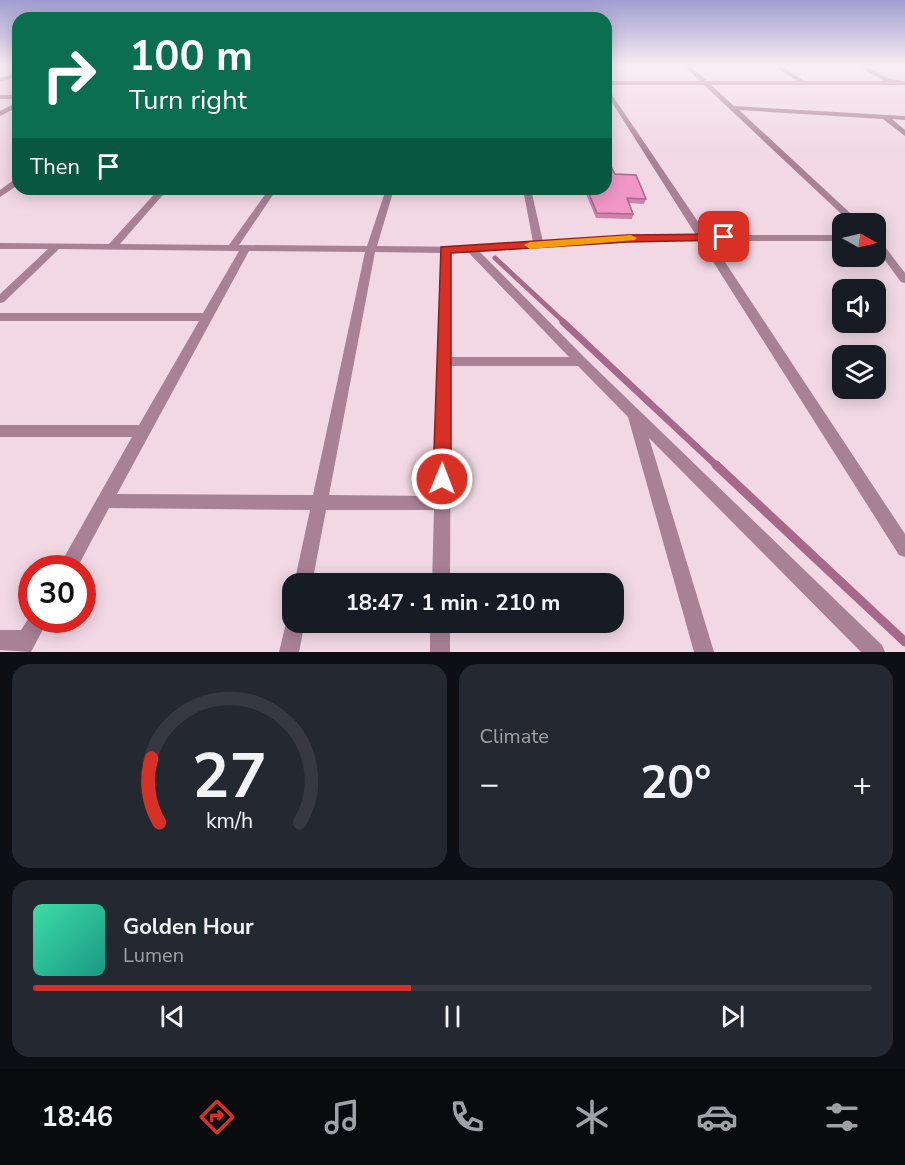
<!DOCTYPE html>
<html lang="en">
<head>
<meta charset="utf-8">
<style>
  :root { --surface:#171b24; --page:#242831; --text:#f1f3f6; --muted:#9ea1a6; --line:#363941; --accent:#d93025 }
  body { margin:0; font-family:"Nunito Sans",sans-serif; background:var(--page); color:var(--text); height:100vh; display:flex; flex-direction:column; font-size:22px; white-space:nowrap }
  * { box-sizing:border-box; margin:0 }
  p { font-size:20px; color:var(--muted) }
  .icon { flex:none; width:33px; height:33px; fill:none; stroke:currentColor; stroke-width:2; stroke-linecap:round; stroke-linejoin:round }
  .map { position:relative; height:652px; overflow:hidden }
  .side { display:flex; flex-direction:column; gap:12px; padding:12px; background:#0d0f14; flex:1 }
  .side>* { flex:none }
  .banner { position:absolute; left:12px; top:12px; width:600px; height:183px; border-radius:18px; box-shadow:0 3px 15px #0003; background:#0b6e4f; color:#fff; overflow:hidden }
  .needle { width:39px; rotate:98deg }
  .buttons { position:absolute; left:832px; top:213px; display:grid; gap:12px }
  .buttons a { display:grid; place-items:center; width:54px; height:54px; border-radius:12px; background:var(--surface); box-shadow:0 3px 15px #0003; font-size:30px }
  .speed { position:absolute; left:18px; top:555px; display:flex; gap:12px; font-size:30px; font-weight:700; text-align:center }
  .speed>* { display:grid; place-content:center; width:78px; height:78px; border-radius:50%; background:var(--surface); box-shadow:0 3px 15px #0003; line-height:1 }
  .speed .limit { border:9px solid #d22; background:#fff; color:#111 }
  .pin { position:absolute; display:grid; place-items:center; width:51px; height:51px; color:#fff; margin:-26px; border-radius:12px; box-shadow:0 3px 9px #0006 }
  .me { position:absolute; width:66px; margin:-33px; rotate:1deg; stroke-linejoin:round; filter:drop-shadow(0 0 4px #0008) }
  .turn { display:flex; align-items:center; gap:21px; height:126px; padding:0 18px; font-size:27px }
  .turn .icon { width:78px; height:78px; stroke-width:2.5 }
  .turn b { display:block; font-size:42px; line-height:51px }
  .then { display:flex; align-items:center; height:57px; padding:0 18px; background:#0003; gap:12px; font-size:22px }
  .big { font-size:45px; font-weight:700; line-height:1.1 }
  .side .widget { flex:1; display:flex; flex-direction:column; justify-content:center; gap:9px; min-width:0; padding:0 21px; border-radius:18px; background:var(--page) }
  .side .dial { align-items:center; gap:0 }
  .dial svg { height:156px; overflow:visible; fill:none; stroke:var(--line); stroke-width:7; stroke-linecap:round; text-anchor:middle }
  .dial text { fill:var(--text); stroke:none }
  .song { display:flex; align-items:center; gap:18px }
  .cover { width:72px; height:72px; border-radius:9px; background:linear-gradient(135deg,hsl(160 70% 55%),hsl(170 70% 35%)) }
  .played { height:6px; border-radius:3px; background:linear-gradient(90deg,var(--accent) 45%,var(--line) 45%) }
  .keys { display:flex; justify-content:space-around; direction:ltr }
  .heat { display:flex; justify-content:space-between; align-items:center; font-size:33px; direction:ltr }
  .side .tiles { flex:1; display:grid; gap:12px; grid-template-columns:1fr 1fr }
  .widget:last-child { grid-column:span 2 }
  .trip { position:absolute; left:282px; top:573px; width:342px; height:60px; border-radius:18px; background:var(--surface); box-shadow:0 3px 15px #0003; font-weight:700; line-height:60px; text-align:center }
  .dock { display:flex; height:96px; justify-content:space-around; align-items:center; background:#090b0e; color:var(--muted) }
  .dock .icon { width:42px; height:42px }
  .dock .active { color:var(--accent) }
  .dock b { font-size:27px; color:var(--text) }
  .map>svg:first-child { display:block }
  .built { fill:#e8c9d9 }
  .lines { fill:none; stroke-linecap:round; stroke-linejoin:round }
  .stream-far2 { stroke:#a8688b; stroke-width:5 }
  .stream-far1 { stroke:#a8688b; stroke-width:7 }
  .stream { stroke:#a8688b; stroke-width:9 }
  .street { fill:#a88195; fill-rule:evenodd }
  .wall { fill:#ce82ac }
  .building { fill:#f097c8; stroke:#a86a8c; stroke-width:1.5 }
  .route { fill:#d93025; stroke:#8d1f18; stroke-width:1.5 }
  .slow { fill:#f59e0b }
</style>
</head>
<body>
<div class="map">
<svg width="905" height="652" viewBox="0 0 905 652">
  <rect width="100%" height="100%" fill="#f1d8e4"/>
  <path class="built" d="M865,65H905V86Z"/>
  <g class="lines">
    <path class="stream-far2" d="M495,258L565,323"/>
    <path class="stream-far1" d="M563,322L717,466"/>
    <path class="stream" d="M716,465L905,642"/>
    <path class="street" d="M683,65H689L707,81H797L773,65H780L804,81H884L856,65C874,65 882,81 905,81V85H711L734,106L905,116V120L892,119L905,130V136L883,119L739,110L862,224H852L704,85H606V81H700Z
      M18,73V77L0,82V78Z
      M606,86L707,235H843V241H711L905,534V557L899,555L700,241H627L480,252L586,359L882,645L885,652H861L649,438L714,652H694L628,417L578,366H451L450,584H432L434,510H326L312,584H294L310,510L109,508L77,568H58L132,437H0V425H139L199,321H0V313H203L239,251L59,249L4,302L0,303V294L48,249H0V243L109,244L159,189H168L120,244L229,245L269,189H277L239,245L367,246L386,189H394L377,246L472,247L533,242L523,189H531L543,242L627,235H696L606,93ZM249,251L365,252L313,495L117,494ZM375,252L441,253L434,496L329,495ZM451,253H469L569,357H451Z
      M0,95H18V99H0Z
      M18,102V107L0,116V111Z
      M15,179H18V185L0,197V190Z
      M876,238L879,239L905,273V283L901,282L876,248Z
      M32,613V620H48L31,652L0,650V630H21Z
      M292,613V622H305L299,652H279L288,615Z
      M430,622H450V652H430Z"/>
  </g>
  <path class="wall" d="M615,174L646,199L644,204L629,203L633,214L632,219L596,218L584,189H606Z"/>
  <path class="building" d="M606,157L615,174L636,175L646,199L627,198L633,214L597,213L587,189H606Z"/>
  <linearGradient id="sky" x2="0" y2="1"><stop stop-color="#a09ed0"/><stop offset="0.42" stop-color="#f9edf3"/><stop offset="1" stop-color="#f9edf3" stop-opacity="0"/></linearGradient>
  <rect width="905" height="156" fill="url(#sky)"/>
  <path class="route" d="M724,234L730,237L728,240L627,242L451,253V479L449,485L442,487L436,485L433,479L441,247L627,235Z"/>
  <path class="slow" d="M631,235L637,238L635,240L530,249L524,245L530,242Z"/>
</svg>
<div class="buttons">
<a><svg class="needle" viewBox="-14 -14 28 28"><path d="M0-13l5 13h-10z" fill="#e53935"/><path d="M0 13l5-13h-10z" fill="#9ea1a6"/></svg></a>
<a><svg class="icon" aria-label="sound" viewBox="0 0 24 24"><path d="M4 9h4l5-4v14l-5-4H4zM17 9q2 3 0 6"/></svg></a>
<a><svg class="icon" aria-label="layers" viewBox="0 0 24 24"><path d="M12 4l9 5-9 5-9-5zM3 14l9 5 9-5"/></svg></a>
</div>
<div class="speed"><div class="limit">30</div></div>
<div class="pin" style="left:724px;top:237px;background:#d93025"><svg class="icon" aria-label="arrive" viewBox="0 0 24 24"><path d="M6 21V4h12l-3 4 3 4H6"/></svg></div>
<svg class="me" style="left:442px;top:479px" viewBox="-20 -20 40 40"><circle r="17" fill="#d93025" stroke="#fff" stroke-width="3"/><path d="M0-11L8 9 0 5-8 9z" fill="#fff"/></svg>
<div class="trip">18:47 · 1 min · 210 m</div>
<div class="banner">
<div class="turn"><svg class="icon" aria-label="right" viewBox="0 0 24 24"><path d="M7 20v-9h11M14 6l5 5-5 5"/></svg><div><b>100 m</b>Turn right</div></div>
<div class="then">Then<svg class="icon" aria-label="arrive" viewBox="0 0 24 24"><path d="M6 21V4h12l-3 4 3 4H6"/></svg></div>
</div>
</div>
<section class="side">
<div class="tiles">
<div class="widget dial"><svg viewBox="0 0 100 80">
<path d="M14 69A42 42 0 1 1 86 69"/>
<path d="M14 69A42 42 0 0 1 10 36" stroke="#d93025"/>
<text x="50" y="56" font-size="32" font-weight="700">27</text>
<text x="50" y="72" font-size="11">km/h</text>
</svg></div>
<div class="widget"><p>Climate</p>
<div class="heat"><a>−</a><b class="big">20°</b><a>+</a></div>
</div>
<div class="widget">
<div class="song"><i class="cover"></i><div><b>Golden Hour</b><p>Lumen</p></div></div>
<div class="played"></div>
<div class="keys"><svg class="icon" aria-label="previous" viewBox="0 0 24 24"><path d="M18 5L8 12l10 7zM5 5v14"/></svg><svg class="icon" aria-label="pause" viewBox="0 0 24 24"><path d="M8 5v14M16 5v14"/></svg><svg class="icon" aria-label="next" viewBox="0 0 24 24"><path d="M6 5l10 7-10 7zM19 5v14"/></svg></div>
</div>
</div>
</section>
<nav class="dock">
<b>18:46</b>
<svg class="icon active" aria-label="directions" viewBox="0 0 24 24"><path d="M12 3l9 9-9 9-9-9zM9 14v-3h6M13 9l2 2-2 2"/></svg>
<svg class="icon" aria-label="music" viewBox="0 0 24 24"><path d="M9 18V5l10-2v13"/><circle cx="6" cy="18" r="3"/><circle cx="16" cy="16" r="3"/></svg>
<svg class="icon" aria-label="phone" viewBox="0 0 24 24"><path d="M5 4h4l2 5-3 2q2 4 5 5l2-3 5 2v4C11 20 4 13 5 4z"/></svg>
<svg class="icon" aria-label="climate" viewBox="0 0 24 24"><path d="M12 3v18M4 7l16 10M4 17L20 7"/></svg>
<svg class="icon" aria-label="car" viewBox="0 0 24 24"><path d="M5 17H2v-5l4-1 3-4h7l3 4 3 1v5h-3M9 17h6M6 11h13"/><circle cx="7" cy="17" r="2"/><circle cx="17" cy="17" r="2"/></svg>
<svg class="icon" aria-label="filters" viewBox="0 0 24 24"><path d="M4 7h16M4 17h16"/><circle cx="9" cy="7" r="2"/><circle cx="15" cy="17" r="2"/></svg>
</nav>
</body>
</html>
